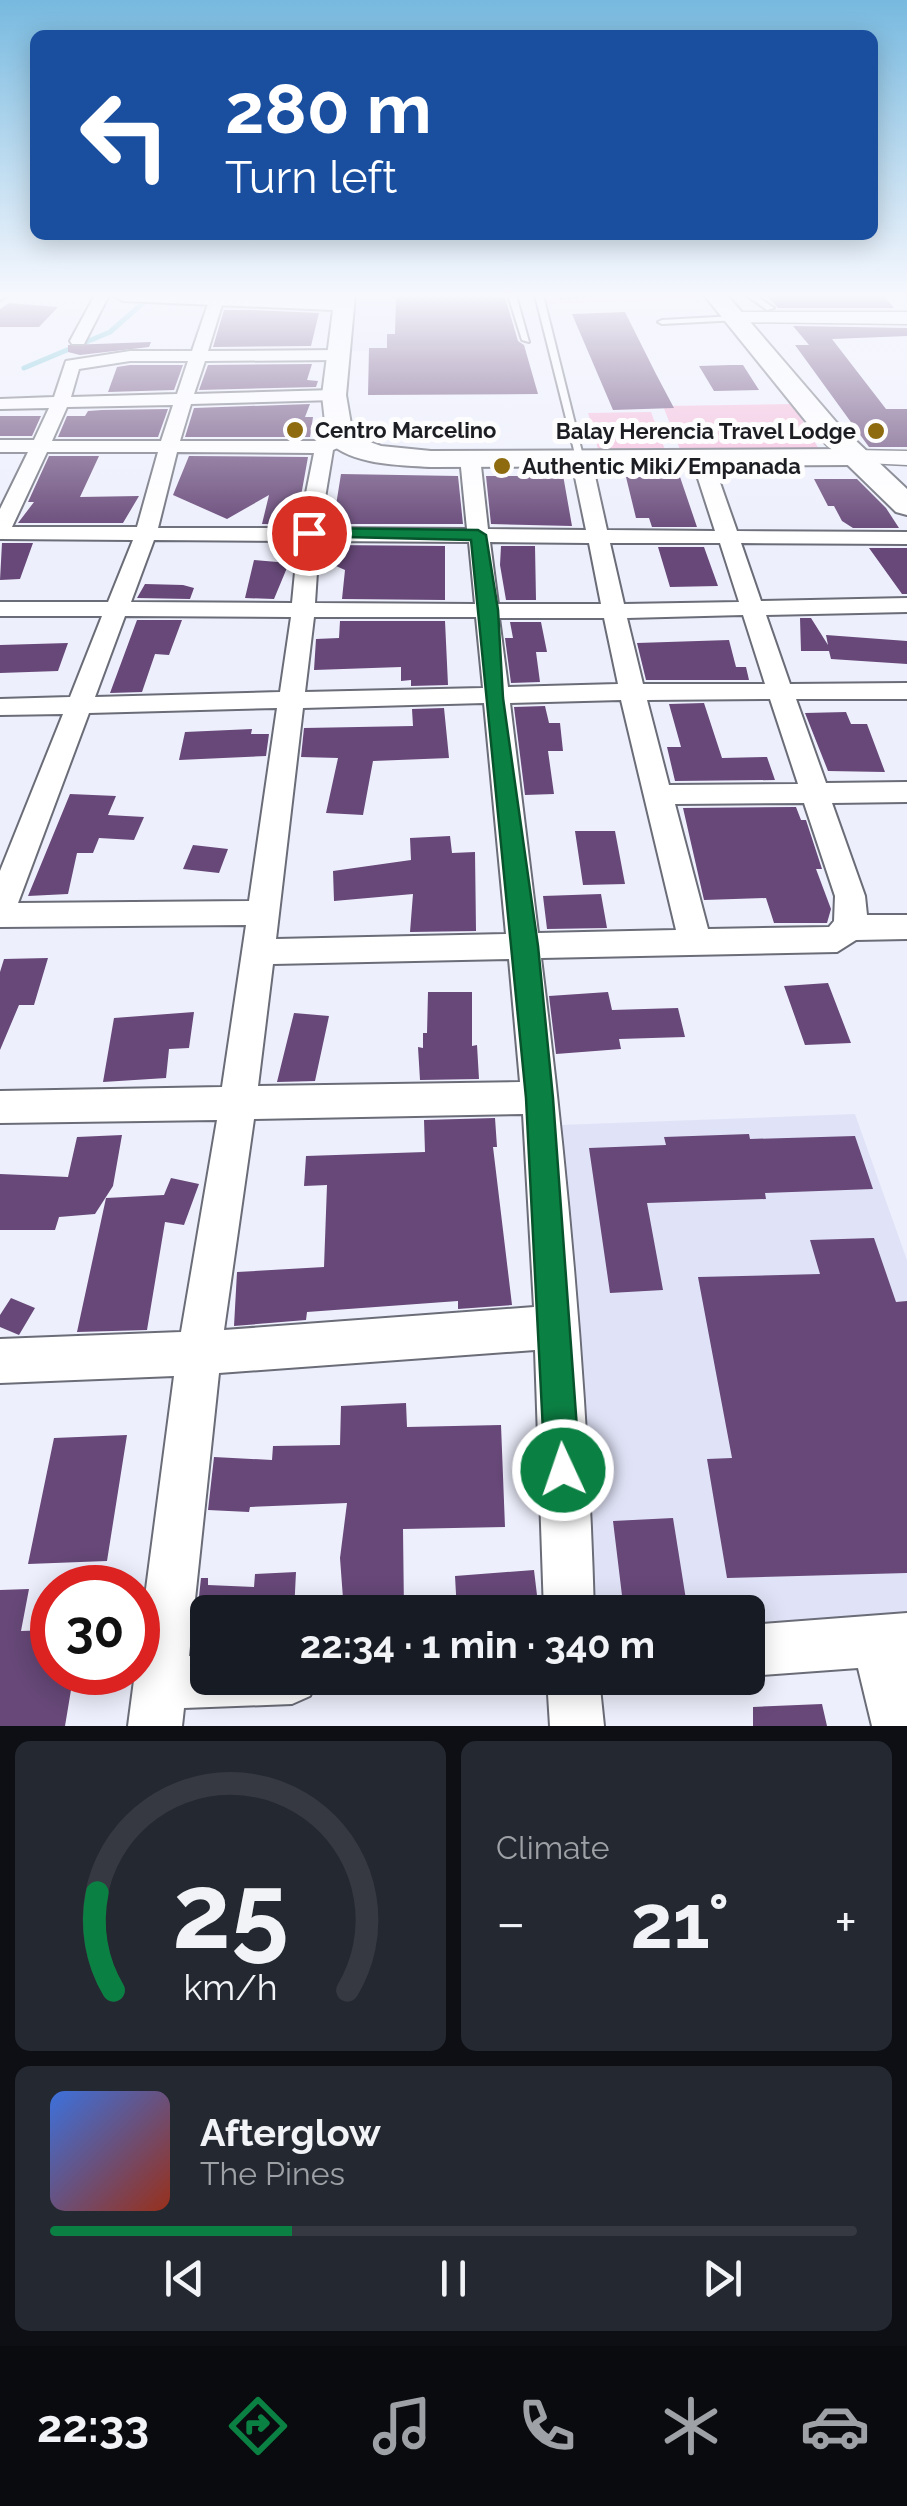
<!DOCTYPE html>
<html lang="en">
<head>
<meta charset="utf-8">
<style>
  :root { --surface:#171b24; --page:#242831; --text:#f1f3f6; --muted:#9ea1a6; --line:#363941; --accent:#0b8043 }
  body { margin:0; font-family:Raleway,sans-serif; background:var(--page); color:var(--text); height:100vh; display:flex; flex-direction:column; font-size:38px; white-space:nowrap }
  * { box-sizing:border-box; margin:0 }
  p { font-size:32px; color:var(--muted) }
  .icon { flex:none; width:55px; height:55px; fill:none; stroke:currentColor; stroke-width:2; stroke-linecap:round; stroke-linejoin:round }
  .map { position:relative; height:1726px; overflow:hidden }
  .drawer { display:flex; flex-direction:column; gap:15px; padding:15px; background:#0d0f14; flex:1 }
  .drawer>* { flex:none }
  .hud { position:absolute; left:30px; top:30px; width:848px; height:210px; border-radius:15px; box-shadow:0 5px 25px #0003; background:#1a4fa0; color:#fff; overflow:hidden }
  .speed { position:absolute; left:30px; top:1565px; display:flex; gap:20px; font-size:50px; font-weight:700; text-align:center }
  .speed>* { display:grid; place-content:center; width:130px; height:130px; border-radius:50%; background:var(--surface); box-shadow:0 5px 25px #0003; line-height:1 }
  .speed .limit { border:15px solid #d22; background:#fff; color:#111 }
  .pin { position:absolute; display:grid; place-items:center; width:85px; height:85px; color:#fff; margin:-42px; border:5px solid #fff; border-radius:50%; box-shadow:0 2px 10px #0007 }
  .me { position:absolute; width:110px; margin:-55px; rotate:357deg; stroke-linejoin:round; filter:drop-shadow(0 0 8px #0008) }
  .turn { display:flex; align-items:center; gap:35px; height:210px; padding:0 30px; font-size:45px }
  .turn .icon { width:130px; height:130px; stroke-width:2.5 }
  .turn b { display:block; font-size:70px; line-height:85px }
  .big { font-size:75px; font-weight:700; line-height:1.1 }
  .drawer .card { flex:1; display:flex; flex-direction:column; justify-content:center; gap:15px; min-width:0; padding:0 35px; border-radius:15px; background:var(--page) }
  .drawer .dial { align-items:center; gap:0 }
  .dial svg { height:260px; overflow:visible; fill:none; stroke:var(--line); stroke-width:7; stroke-linecap:round; text-anchor:middle }
  .dial text { fill:var(--text); stroke:none }
  .song { display:flex; align-items:center; gap:30px }
  .cover { width:120px; height:120px; border-radius:15px; background:linear-gradient(135deg,hsl(220 70% 55%),hsl(10 70% 35%)) }
  .played { height:10px; border-radius:5px; background:linear-gradient(90deg,var(--accent) 30%,var(--line) 30%) }
  .keys { display:flex; justify-content:space-around; direction:ltr }
  .heat { display:flex; justify-content:space-between; align-items:center; font-size:55px; direction:ltr }
  .drawer .tiles { flex:1; display:grid; gap:15px; grid-template-columns:1fr 1fr }
  .card:last-child { grid-column:span 2 }
  .trip { position:absolute; left:190px; top:1595px; width:575px; height:100px; border-radius:15px; background:var(--surface); box-shadow:0 5px 25px #0003; font-weight:700; line-height:100px; text-align:center }
  .tab-bar { display:flex; height:160px; justify-content:space-around; align-items:center; background:#090b0e; color:var(--muted) }
  .tab-bar .icon { width:70px; height:70px }
  .tab-bar .on { color:var(--accent) }
  .tab-bar b { font-size:45px; color:var(--text) }
  .map>svg:first-child { display:block }
  .built { fill:#e0e3f7 }
  .green { fill:#f6bada }
  .lines { fill:none; stroke-linecap:round; stroke-linejoin:round }
  .stream { stroke:#6fc1d2; stroke-width:5 }
  .building { fill:#674878 }
  .service-casing { stroke:#6a6c77; stroke-width:4 }
  .minor-casing { stroke:#6a6c77; stroke-width:4 }
  .tertiary-casing { stroke:#6a6c77; stroke-width:3 }
  .secondary-casing { stroke:#6a6c77; stroke-width:4 }
  .primary-casing { stroke:#6a6c77; stroke-width:4 }
  .path { stroke:#91939c; stroke-width:2.5; stroke-dasharray:5 2.5; stroke-linecap:butt }
  .service { fill:#fff; fill-rule:evenodd }
  .minor { fill:#fff; fill-rule:evenodd }
  .tertiary { fill:#fff; fill-rule:evenodd }
  .secondary { fill:#fff; fill-rule:evenodd }
  .primary { fill:#fff; fill-rule:evenodd }
  .route { fill:#0b8043; stroke:#07532c; stroke-width:2.5 }
  .poi-dot { fill:#8d6b0e; stroke:#fdfdfd; stroke-width:4 }
  .labels { text-anchor:middle; dominant-baseline:central; stroke-width:10; stroke-linejoin:round; paint-order:stroke }
  .far-poi-label { font-size:22px; font-weight:bold; fill:#1d1e23; stroke:#fdfdfd; text-anchor:start }
</style>
</head>
<body>
<div class="map">
<svg width="907" height="1726" viewBox="0 0 907 1726">
  <rect width="100%" height="100%" fill="#edeffc"/>
  <path class="built" d="M353,295H481L494,347L352,351Z
    M855,1114L907,1260V1626L748,1636V1612H585L559,1125Z"/>
  <path class="green" d="M543,295H705L708,299L547,304Z
    M793,404L820,451L681,452L663,406Z
    M651,412L667,455L600,456L588,413Z"/>
  <g class="lines">
    <path class="stream" d="M24,368L110,332L152,295"/>
  </g>
  <path class="building" d="M396,295L505,297L518,341L524,345L538,394L368,395L369,348H387V334H395Z
    M766,295H883L894,308H778Z
    M9,303L58,307L39,327H0V309Z
    M224,310H254L319,313L311,346L213,347Z
    M625,312L656,374L674,408L613,410L572,314Z
    M793,326L907,328V336L832,339L886,409H907V447H869L795,345H809Z
    M151,342L149,347L80,355L68,352V345Z
    M312,364L307,380L318,381L316,387L199,390L208,365Z
    M130,365H183L174,390L108,392L117,367Z
    M730,365H743L759,390L714,391L699,366Z
    M310,404L305,417H313L310,437H185L194,408Z
    M168,409L158,437H58L67,416H85L88,411L102,410Z
    M0,416H41L32,436H0Z
    M49,456H99L80,497L139,496L123,523H18L34,502H28Z
    M189,456L308,457L296,524H262L269,495L227,519L173,495Z
    M533,470H557V475H563L572,526L491,524L486,476H533Z
    M341,474L458,476L463,524H333Z
    M626,477H680L697,527H652L649,518H636Z
    M814,479H857L886,508L899,528H853L842,521L834,506H828Z
    M2,543H33L20,579L0,580Z
    M330,545L445,546V600L342,599L345,570L327,562Z
    M501,546H535L536,600H506L500,565Z
    M658,547H704L718,586L670,587Z
    M869,548H907V594H902Z
    M254,560L289,563L274,599L245,598Z
    M145,584L183,585L194,588L190,599L137,598Z
    M800,618H811L828,645L826,635L907,641V664L831,659L829,651H801Z
    M137,620H182L169,655L155,654L142,692L110,693Z
    M340,621H445L448,685L411,686V680L401,681V667L314,670L316,639L339,638Z
    M510,622H541L547,652H536L540,682L511,683L505,638H513Z
    M729,640L736,667H746L749,680H646L637,643Z
    M68,643L58,671L0,673V645Z
    M704,703L722,758L767,757L775,780L675,781L667,747H681L669,704Z
    M545,706L549,723H560L563,751H548L554,794L525,795L514,707Z
    M444,708L449,758L373,761L363,815L326,813L338,758L301,757L304,728L413,726L412,709Z
    M846,712L851,724H867L885,772L828,771L805,713Z
    M252,729L251,734H269L266,756L179,760L185,732Z
    M70,794L116,796L108,815L144,817L134,840L99,838L93,853H77L68,894L28,896Z
    M796,807L801,820H806L822,869H816L831,909L827,923H774L766,898L704,900L683,808Z
    M575,831H615L625,884L583,885Z
    M450,836L452,853L475,852L476,931L410,932L413,894L334,901L333,871L411,860L410,838Z
    M193,845L228,849L219,873L183,869Z
    M601,894L607,928L547,929L543,896Z
    M48,958L34,1005H19L0,1050V972L4,959Z
    M828,983L851,1043L805,1045L784,986Z
    M428,992H472V1046L477,1045L479,1079L420,1080L418,1047L423,1048V1033H427Z
    M608,992L612,1010L678,1008L685,1037L619,1039L621,1049L556,1054L549,996Z
    M194,1012L189,1048L169,1049L166,1078L103,1082L114,1018Z
    M294,1013L329,1016L315,1081L277,1082Z
    M495,1118L497,1147H493L512,1305L458,1309V1301L307,1312L306,1320L234,1326L237,1272L324,1267L327,1185L304,1186L306,1156L425,1152L424,1120Z
    M749,1134L750,1139L855,1136L873,1189L765,1193L766,1199L647,1203L663,1290L610,1293L589,1148L666,1145L664,1137Z
    M122,1135L113,1186L95,1214L59,1217L55,1230H0V1174L68,1177L77,1137Z
    M171,1178L199,1184L184,1225L165,1222L147,1330L77,1332L106,1198L164,1195Z
    M874,1238L896,1302L907,1301V1573L727,1578L707,1459L732,1458L698,1277L820,1274L810,1240Z
    M11,1298L35,1308L19,1335L0,1327V1315Z
    M406,1403L407,1427L501,1425L505,1527L403,1529L404,1612H344L340,1558L347,1503L250,1507L249,1512L208,1510L214,1457L272,1460L273,1446L340,1445L341,1406Z
    M127,1435L107,1561L28,1564L54,1438Z
    M673,1518L688,1612H624L613,1521Z
    M534,1570L539,1612H457L455,1576Z
    M296,1572L294,1612H208V1651L193,1652L201,1578H208V1585L254,1587L255,1574Z
    M29,1589L21,1631L52,1630V1672H74L65,1726H0V1590Z
    M822,1704L827,1726H753V1707Z"/>
  <g class="lines">
    <g class="service-casing">
      <path id="service" d="M508,295H516L529,342L522,340Z
        M535,295H543L584,460L576,458Z
        M746,295H755L774,308L767,310Z
        M736,316L739,320L662,324L658,322L662,320Z"/>
    </g>
    <g class="minor-casing">
      <path id="minor" d="M0,295H7V296L0,300Z
        M95,295H109L84,344H72L70,341Z
        M211,295H225L208,351L339,350L347,355L339,360L205,361L194,394L334,390L343,395L334,400L191,404L180,441H321L347,436V444L333,450L320,528L467,529L460,457L470,451L480,457L488,529L586,530L571,458L581,452L591,458L607,530L715,531L691,457L701,451L711,457L737,531L907,532V544L741,543L761,601L907,598V612L766,615L790,684L907,683V699H796L826,783L907,782V802L832,803L865,896L867,915H907V939L856,940L837,952L541,958C568,1175 588,1394 594,1612H544L535,1350L219,1373L189,1656L208,1655V1678H318L310,1696L292,1704L184,1708L182,1726H128L174,1376L0,1383V1339L181,1332L217,1120L0,1123V1091L222,1087L246,925L0,927V871L63,714L0,715V699L70,697L102,616H0V602H108L133,540L0,539V509L28,452H0V440H34L49,408L0,409V399L54,397L66,361L130,351H192ZM130,361H188L177,394L71,397L79,369ZM173,405L161,441H52L67,407ZM47,452H158L137,527H12ZM177,452L314,453L299,528H158ZM154,540L298,541L292,603L131,602ZM319,541L469,542L475,604L315,603ZM490,542L589,543L601,604H498ZM610,543H720L739,602L624,604ZM743,615L765,684H643L627,618ZM125,616L291,617L280,692L95,697ZM314,617H476L483,688L305,692ZM499,618H604L618,684L508,687ZM770,699L798,784L669,785L647,700ZM621,700L676,930L538,933L510,703ZM484,703L506,934L276,939L303,708ZM277,708L249,901L18,903L89,713ZM804,803L835,896L834,921L829,927L708,929L675,804ZM509,959L520,1082L258,1086L273,964ZM523,1114L534,1307L224,1330L254,1119Z
        M907,1613V1726H872L858,1668L748,1676V1625Z
        M547,1678H599L604,1726H550Z"/>
    </g>
    <g class="tertiary-casing">
      <path id="tertiary" d="M736,312H907V324L729,322L726,318Z
        M853,450L907,451V465L845,462L841,457Z"/>
    </g>
    <g class="secondary-casing">
      <path id="secondary" d="M113,295H355L346,395L353,436L381,446L431,451L853,449L866,457L853,465L431,467C400,465 349,465 327,440L322,395L333,310L123,301Z"/>
    </g>
    <g class="primary-casing">
      <path id="primary" d="M704,295H727L837,423L907,489V515L896,512L817,435Z"/>
    </g>
    <path class="path" d="M606,296L640,295
      M559,299L605,295"/>
    <use href="#service" class="service"/>
    <use href="#minor" class="minor"/>
    <use href="#tertiary" class="tertiary"/>
    <use href="#secondary" class="secondary"/>
    <use href="#primary" class="primary"/>
  </g>
  <linearGradient id="sky" x2="0" y2="1"><stop stop-color="#77b9df"/><stop offset="0.55" stop-color="#f7f8fe"/><stop offset="1" stop-color="#f7f8fe" stop-opacity="0"/></linearGradient>
  <rect width="907" height="537" fill="url(#sky)"/>
  <path class="route" d="M309,528L478,530L486,535L498,610L503,698L538,946L553,1098L580,1470L575,1482L563,1488L550,1482L545,1470L526,1098L471,540L303,536L301,533Z"/>
  <g class="poi-dot">
    <circle cx="295" cy="430" r="10"/>
    <circle cx="876" cy="431" r="10"/>
    <circle cx="502" cy="466" r="10"/>
  </g>
  <g class="labels">
    <g class="far-poi-label">
      <text x="315" y="430">Centro Marcelino</text>
      <text x="856" y="431" text-anchor="end">Balay Herencia Travel Lodge</text>
      <text x="522" y="466">Authentic Miki/Empanada</text>
    </g>
  </g>
</svg>
<div class="speed"><div class="limit">30</div></div>
<div class="pin" style="left:309px;top:533px;background:#d93025"><svg class="icon" aria-label="arrive" viewBox="0 0 24 24"><path d="M6 21V4h12l-3 4 3 4H6"/></svg></div>
<svg class="me" style="left:563px;top:1470px" viewBox="-20 -20 40 40"><circle r="17" fill="#0b8043" stroke="#fff" stroke-width="3"/><path d="M0-11L8 9 0 5-8 9z" fill="#fff"/></svg>
<div class="trip">22:34 · 1 min · 340 m</div>
<div class="hud">
<div class="turn"><svg class="icon" aria-label="left" viewBox="0 0 24 24"><path d="M17 20v-9H6M10 6l-5 5 5 5"/></svg><div><b>280 m</b>Turn left</div></div>
</div>
</div>
<section class="drawer">
<div class="tiles">
<div class="card dial"><svg viewBox="0 0 100 80">
<path d="M14 69A42 42 0 1 1 86 69"/>
<path d="M14 69A42 42 0 0 1 9 39" stroke="#0b8043"/>
<text x="50" y="56" font-size="32" font-weight="700">25</text>
<text x="50" y="72" font-size="11">km/h</text>
</svg></div>
<div class="card"><p>Climate</p>
<div class="heat"><a>−</a><b class="big">21°</b><a>+</a></div>
</div>
<div class="card">
<div class="song"><i class="cover"></i><div><b>Afterglow</b><p>The Pines</p></div></div>
<div class="played"></div>
<div class="keys"><svg class="icon" aria-label="previous" viewBox="0 0 24 24"><path d="M18 5L8 12l10 7zM5 5v14"/></svg><svg class="icon" aria-label="pause" viewBox="0 0 24 24"><path d="M8 5v14M16 5v14"/></svg><svg class="icon" aria-label="next" viewBox="0 0 24 24"><path d="M6 5l10 7-10 7zM19 5v14"/></svg></div>
</div>
</div>
</section>
<nav class="tab-bar">
<b>22:33</b>
<svg class="icon on" aria-label="directions" viewBox="0 0 24 24"><path d="M12 3l9 9-9 9-9-9zM9 14v-3h6M13 9l2 2-2 2"/></svg>
<svg class="icon" aria-label="music" viewBox="0 0 24 24"><path d="M9 18V5l10-2v13"/><circle cx="6" cy="18" r="3"/><circle cx="16" cy="16" r="3"/></svg>
<svg class="icon" aria-label="phone" viewBox="0 0 24 24"><path d="M5 4h4l2 5-3 2q2 4 5 5l2-3 5 2v4C11 20 4 13 5 4z"/></svg>
<svg class="icon" aria-label="climate" viewBox="0 0 24 24"><path d="M12 3v18M4 7l16 10M4 17L20 7"/></svg>
<svg class="icon" aria-label="car" viewBox="0 0 24 24"><path d="M5 17H2v-5l4-1 3-4h7l3 4 3 1v5h-3M9 17h6M6 11h13"/><circle cx="7" cy="17" r="2"/><circle cx="17" cy="17" r="2"/></svg>
</nav>
</body>
</html>
